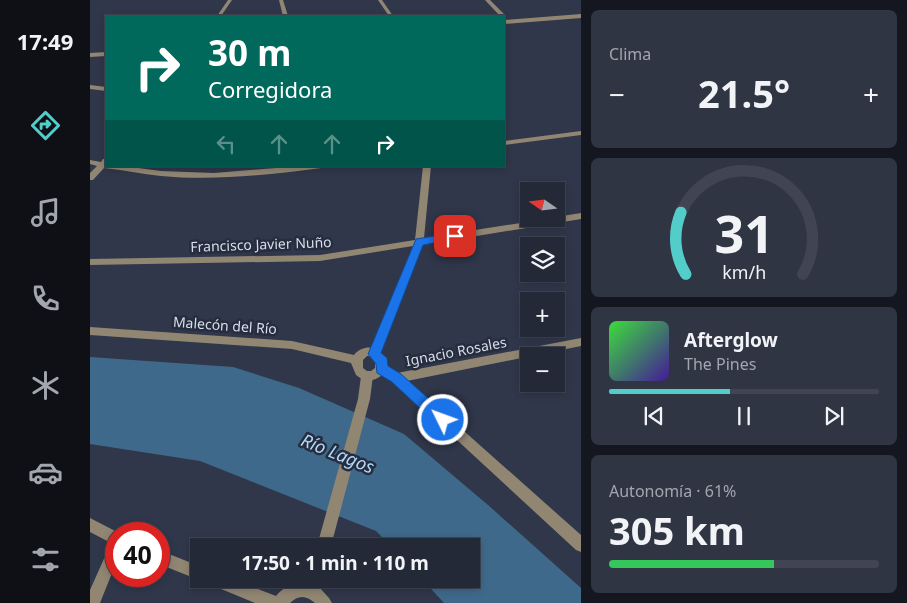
<!DOCTYPE html>
<html lang="es">
<head>
<meta charset="utf-8">
<style>
  :root { --surface:#242938; --page:#303543; --text:#f1f3f6; --muted:#a3a6ae; --line:#414553; --accent:#53cdca }
  body { margin:0; font-family:"Noto Sans",sans-serif; background:var(--page); color:var(--text); height:100vh; display:flex; flex-direction:column; font-size:19px; white-space:nowrap }
  * { box-sizing:border-box; margin:0 }
  p { font-size:16px; color:var(--muted) }
  .icon { flex:none; width:28px; height:28px; fill:none; stroke:currentColor; stroke-width:2; stroke-linecap:round; stroke-linejoin:round }
  .map { position:relative; flex:1; overflow:hidden }
  .drawer { display:flex; flex-direction:column; gap:10px; padding:10px; background:#14171f; width:326px }
  .drawer>* { flex:none }
  .hud { position:absolute; left:15px; top:15px; width:400px; height:152px; border-radius:0px; box-shadow:0 2px 8px #0003,0 0 0 1px var(--line); background:#00695c; color:#fff; overflow:hidden }
  .needle { width:32px; rotate:284deg }
  .buttons { position:absolute; left:430px; top:182px; display:grid; gap:10px }
  .buttons a { display:grid; place-items:center; width:45px; height:45px; border-radius:0px; background:var(--surface); box-shadow:0 2px 8px #0003,0 0 0 1px var(--line); font-size:25px }
  .speed { position:absolute; left:15px; top:522px; display:flex; gap:10px; font-size:25px; font-weight:700; text-align:center }
  .speed>* { display:grid; place-content:center; width:65px; height:65px; border-radius:50%; background:var(--surface); box-shadow:0 2px 8px #0003,0 0 0 1px var(--line); line-height:1 }
  .speed .limit { border:8px solid #d22; background:#fff; color:#111 }
  .pin { position:absolute; display:grid; place-items:center; width:42px; height:42px; color:#fff; margin:-21px; border-radius:10px; box-shadow:0 2px 8px #0006 }
  .me { position:absolute; width:55px; margin:-28px; rotate:312deg; stroke-linejoin:round; filter:drop-shadow(0 0 4px #0008) }
  .turn { display:flex; align-items:center; gap:18px; height:105px; padding:0 20px; font-size:22px }
  .turn .icon { width:65px; height:65px; stroke-width:2.5 }
  .turn b { display:block; font-size:35px; line-height:42px }
  .lanes { display:flex; align-items:center; height:48px; padding:0 20px; background:#0003; justify-content:center; gap:25px; direction:ltr }
  .lanes .off { opacity:.35 }
  .big { font-size:38px; font-weight:700; line-height:1.1 }
  .drawer .widget { flex:1; display:flex; flex-direction:column; justify-content:center; gap:8px; min-width:0; padding:0 18px; border-radius:8px; background:var(--page) }
  .drawer .dial { align-items:center; gap:0 }
  .dial svg { height:130px; overflow:visible; fill:none; stroke:var(--line); stroke-width:7; stroke-linecap:round; text-anchor:middle }
  .dial text { fill:var(--text); stroke:none }
  .song { display:flex; align-items:center; gap:15px }
  .cover { width:60px; height:60px; border-radius:8px; background:linear-gradient(135deg,hsl(120 70% 55%),hsl(260 70% 35%)) }
  .played { height:5px; border-radius:2px; background:linear-gradient(90deg,var(--accent) 45%,var(--line) 45%) }
  .keys { display:flex; justify-content:space-around; direction:ltr }
  .heat { display:flex; justify-content:space-between; align-items:center; font-size:28px; direction:ltr }
  .charge { height:8px; border-radius:4px; background:linear-gradient(90deg,#34c759 61%,var(--line) 0) }
  .trip { position:absolute; left:100px; top:538px; width:290px; height:50px; border-radius:0px; background:var(--surface); box-shadow:0 2px 8px #0003,0 0 0 1px var(--line); font-weight:700; line-height:50px; text-align:center }
  main { display:flex; flex:1; min-height:0 }
  .tabs { display:flex; flex-direction:column; width:90px; justify-content:space-around; align-items:center; background:#0e1016; color:var(--muted) }
  .tabs .icon { width:35px; height:35px }
  .tabs .active { color:var(--accent) }
  .tabs b { font-size:22px; color:var(--text) }
  .map>svg:first-child { display:block }
  .water { fill:#3f698a }
  .lines { fill:none; stroke-linecap:round; stroke-linejoin:round }
  .minor { fill:#918672; fill-rule:evenodd }
  .tertiary { fill:#918672; fill-rule:evenodd }
  .route { fill:#1a73e8; stroke:#114b97 }
  .labels { text-anchor:middle; dominant-baseline:central; stroke-width:5; stroke-linejoin:round; paint-order:stroke }
  .street-label { font-size:14px; fill:#d8deea; stroke:#262d3f }
  .near-water-label { font-size:18px; font-style:italic; fill:#b2d8f9; stroke:#262d3f }
</style>
</head>
<body>
<main>
<nav class="tabs">
<b>17:49</b>
<svg class="icon active" aria-label="directions" viewBox="0 0 24 24"><path d="M12 3l9 9-9 9-9-9zM9 14v-3h6M13 9l2 2-2 2"/></svg>
<svg class="icon" aria-label="music" viewBox="0 0 24 24"><path d="M9 18V5l10-2v13"/><circle cx="6" cy="18" r="3"/><circle cx="16" cy="16" r="3"/></svg>
<svg class="icon" aria-label="phone" viewBox="0 0 24 24"><path d="M5 4h4l2 5-3 2q2 4 5 5l2-3 5 2v4C11 20 4 13 5 4z"/></svg>
<svg class="icon" aria-label="climate" viewBox="0 0 24 24"><path d="M12 3v18M4 7l16 10M4 17L20 7"/></svg>
<svg class="icon" aria-label="car" viewBox="0 0 24 24"><path d="M5 17H2v-5l4-1 3-4h7l3 4 3 1v5h-3M9 17h6M6 11h13"/><circle cx="7" cy="17" r="2"/><circle cx="17" cy="17" r="2"/></svg>
<svg class="icon" aria-label="filters" viewBox="0 0 24 24"><path d="M4 7h16M4 17h16"/><circle cx="9" cy="7" r="2"/><circle cx="15" cy="17" r="2"/></svg>
</nav>
<div class="map">
<svg width="491" height="603" viewBox="0 0 491 603">
  <rect width="100%" height="100%" fill="#30374a"/>
  <path class="water" d="M0,357L143,367L209,388L314,434L398,505L491,588V603H354L332,579H381V546H301L286,531L110,461L0,444Z"/>
  <g class="lines">
    <path class="minor" d="M138,0H142L131,16H127Z
      M189,0H193L198,16H193Z
      M288,0H292L303,16H299Z
      M395,0H400L415,15V17L410,16Z
      M0,85L16,87V91L0,89Z
      M491,131V135L414,145V141Z
      M13,159H16V166H33L71,171L124,173L211,166H235L231,168C178,175 124,181 71,176C52,174 33,170 14,168L3,180H0V173L7,166L0,164V160L11,162Z
      M333,166H341L334,238L456,219H466V217L491,213V219L332,245L289,354L288,357L284,359L280,357L279,354L323,246L230,261L0,265V259L230,255L325,240Z
      M491,338V346L307,383L303,381L301,378L303,375L307,373Z
      M277,371L281,373L283,376L280,399L241,546H227L268,399L271,376L273,373Z
      M0,518L31,534H26V563L10,603H0V590L21,543L0,532Z
      M69,550L109,566V579H113L109,580L69,564Z
      M117,579H142L186,596C193,587 204,581 216,582L217,579H231L229,587L239,598L242,603H225C216,595 208,595 200,603H165L119,584Z"/>
    <path class="tertiary" d="M491,14V18L414,24V20Z
      M16,52V56L0,57V53Z
      M0,327L202,341L264,355C276,341 297,348 297,367L311,375L491,535V552L486,550L303,381L292,375C284,382 274,382 266,375L261,363L202,349L0,335ZM277,356H281L285,360V368L281,371H277L273,368V360Z"/>
  </g>
  <path class="route" d="M365,233L369,234V238L333,245L291,353L297,358L298,366L311,374L358,416L360,420L358,425L353,426L348,425L302,382L287,373L286,364L278,354L326,239Z"/>
  <g class="labels">
    <g class="street-label">
      <text transform="translate(171 244) rotate(-2)">Francisco Javier Nuño</text>
      <text transform="translate(135 325) rotate(4)">Malecón del Río</text>
      <text transform="translate(366 351) rotate(-11)">Ignacio Rosales</text>
    </g>
    <g class="near-water-label">
      <text transform="translate(248 453) rotate(22)">Río Lagos</text>
    </g>
  </g>
</svg>
<div class="buttons">
<a><svg class="needle" viewBox="-14 -14 28 28"><path d="M0-13l5 13h-10z" fill="#e53935"/><path d="M0 13l5-13h-10z" fill="#a3a6ae"/></svg></a>
<a><svg class="icon" aria-label="layers" viewBox="0 0 24 24"><path d="M12 4l9 5-9 5-9-5zM3 14l9 5 9-5"/></svg></a>
<a>+</a>
<a>−</a>
</div>
<div class="speed"><div class="limit">40</div></div>
<div class="pin" style="left:365px;top:236px;background:#d93025"><svg class="icon" aria-label="arrive" viewBox="0 0 24 24"><path d="M6 21V4h12l-3 4 3 4H6"/></svg></div>
<svg class="me" style="left:353px;top:420px" viewBox="-20 -20 40 40"><circle r="17" fill="#1a73e8" stroke="#fff" stroke-width="3"/><path d="M0-11L8 9 0 5-8 9z" fill="#fff"/></svg>
<div class="trip">17:50 · 1 min · 110 m</div>
<div class="hud">
<div class="turn"><svg class="icon" aria-label="right" viewBox="0 0 24 24"><path d="M7 20v-9h11M14 6l5 5-5 5"/></svg><div><b>30 m</b>Corregidora</div></div>
<div class="lanes"><svg class="icon off" aria-label="left" viewBox="0 0 24 24"><path d="M17 20v-9H6M10 6l-5 5 5 5"/></svg><svg class="icon off" aria-label="ahead" viewBox="0 0 24 24"><path d="M12 20V5M6 11l6-6 6 6"/></svg><svg class="icon off" aria-label="ahead" viewBox="0 0 24 24"><path d="M12 20V5M6 11l6-6 6 6"/></svg><svg class="icon" aria-label="right" viewBox="0 0 24 24"><path d="M7 20v-9h11M14 6l5 5-5 5"/></svg></div>
</div>
</div>
<section class="drawer">
<div class="widget"><p>Clima</p>
<div class="heat"><a>−</a><b class="big">21.5°</b><a>+</a></div>
</div>
<div class="widget dial"><svg viewBox="0 0 100 80">
<path d="M14 69A42 42 0 1 1 86 69"/>
<path d="M14 69A42 42 0 0 1 11 31" stroke="#53cdca"/>
<text x="50" y="56" font-size="32" font-weight="700">31</text>
<text x="50" y="72" font-size="11">km/h</text>
</svg></div>
<div class="widget">
<div class="song"><i class="cover"></i><div><b>Afterglow</b><p>The Pines</p></div></div>
<div class="played"></div>
<div class="keys"><svg class="icon" aria-label="previous" viewBox="0 0 24 24"><path d="M18 5L8 12l10 7zM5 5v14"/></svg><svg class="icon" aria-label="pause" viewBox="0 0 24 24"><path d="M8 5v14M16 5v14"/></svg><svg class="icon" aria-label="next" viewBox="0 0 24 24"><path d="M6 5l10 7-10 7zM19 5v14"/></svg></div>
</div>
<div class="widget"><p>Autonomía · 61%</p><b class="big">305 km</b><div class="charge"></div></div>
</section>
</main>
</body>
</html>
